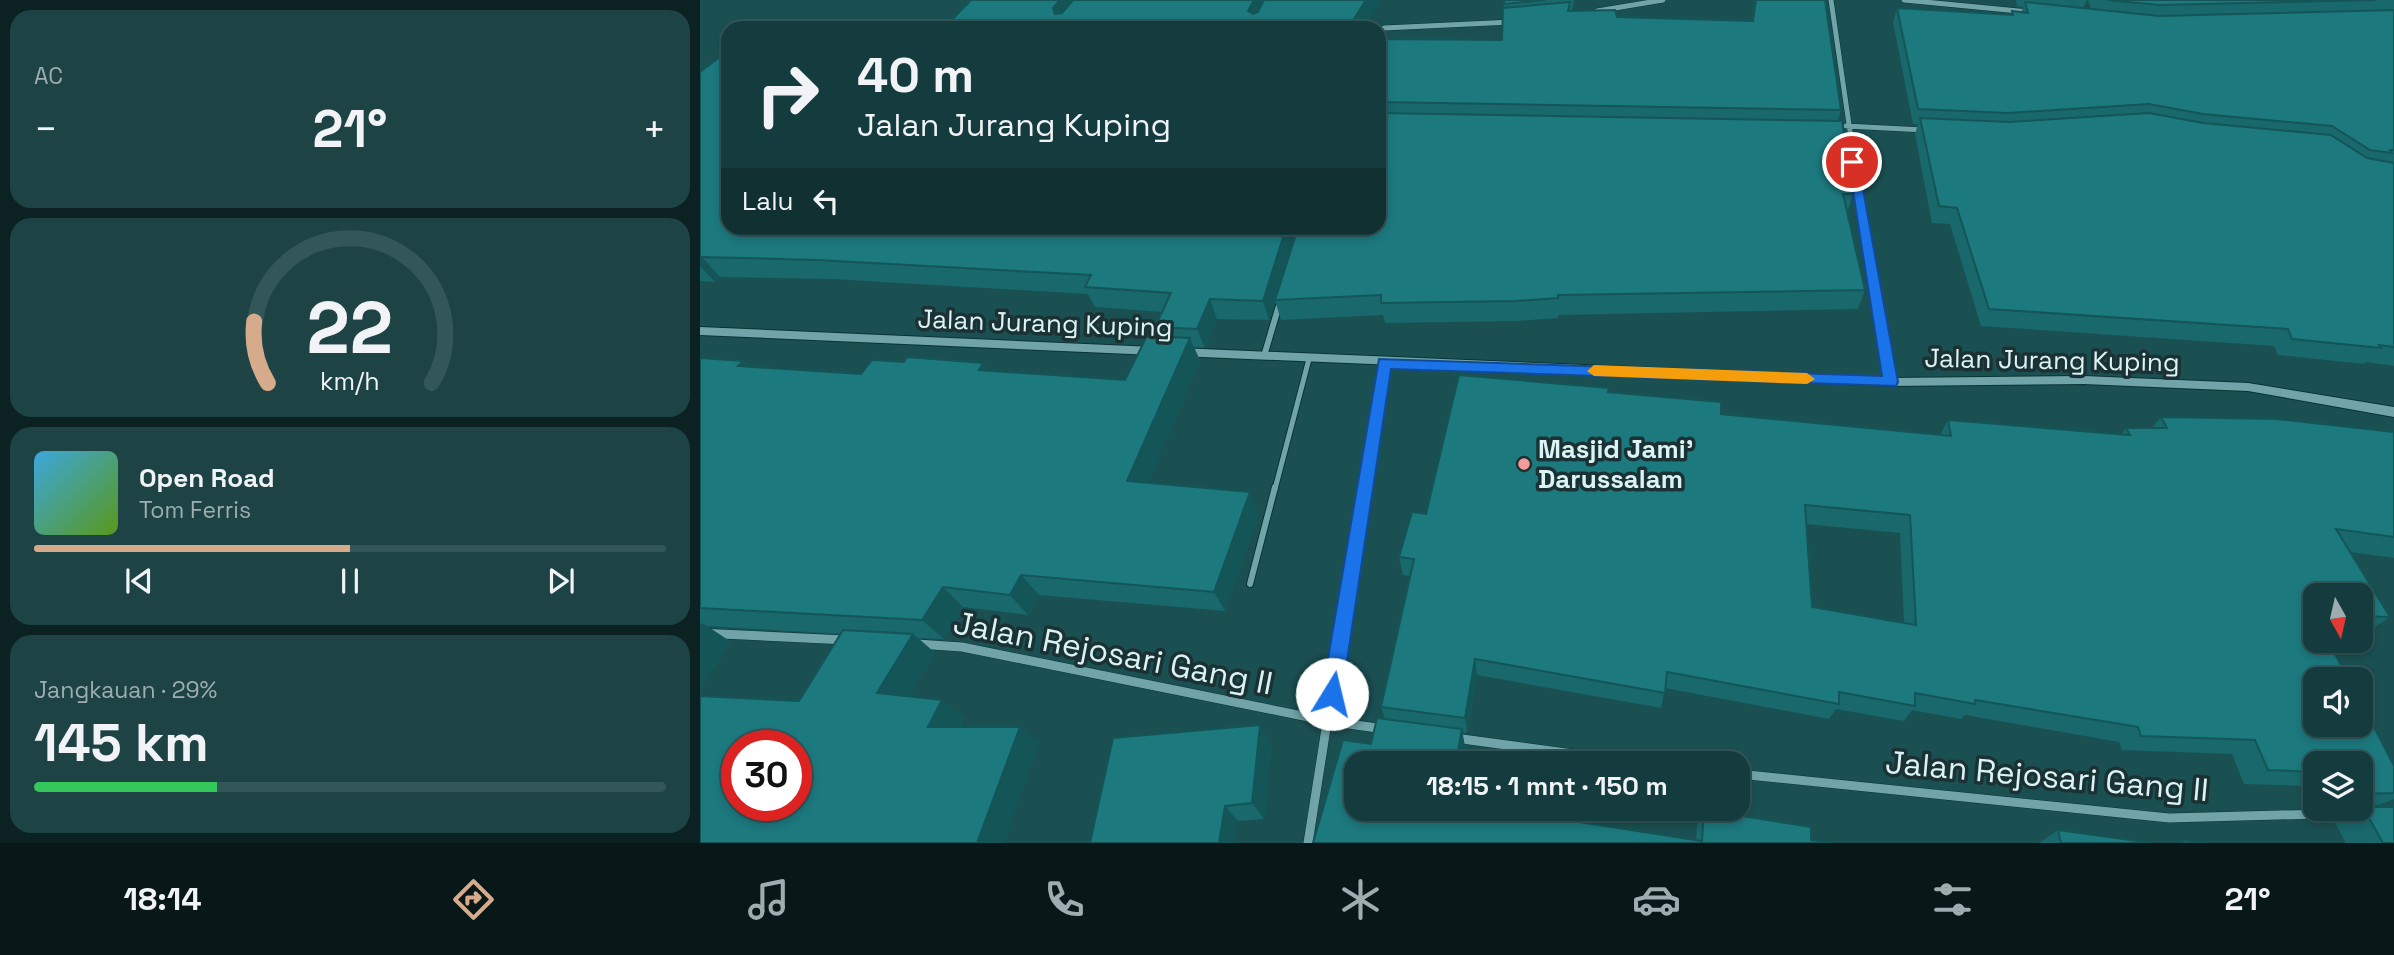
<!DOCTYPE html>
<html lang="id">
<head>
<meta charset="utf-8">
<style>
  :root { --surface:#143c3e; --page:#1d4345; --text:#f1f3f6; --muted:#9dadb0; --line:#335658; --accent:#d6ab8b }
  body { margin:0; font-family:"Space Grotesk",sans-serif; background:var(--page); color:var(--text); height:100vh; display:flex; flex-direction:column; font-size:26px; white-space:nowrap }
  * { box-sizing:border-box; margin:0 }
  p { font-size:23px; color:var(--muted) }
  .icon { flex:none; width:38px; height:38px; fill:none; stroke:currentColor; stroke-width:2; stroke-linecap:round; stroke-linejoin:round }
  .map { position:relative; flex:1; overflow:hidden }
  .details { display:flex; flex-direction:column; gap:10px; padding:10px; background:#0b2122; width:700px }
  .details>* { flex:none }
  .top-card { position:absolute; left:21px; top:21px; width:665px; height:214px; border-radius:21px; box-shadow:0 4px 10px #0003,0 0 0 2px var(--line); background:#143c3e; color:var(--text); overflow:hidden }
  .needle { width:46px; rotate:172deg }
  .tools { position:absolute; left:1603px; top:583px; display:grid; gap:14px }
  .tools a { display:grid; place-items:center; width:70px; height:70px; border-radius:14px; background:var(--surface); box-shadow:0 4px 10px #0003,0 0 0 2px var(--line); font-size:35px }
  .speed { position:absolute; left:21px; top:730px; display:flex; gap:14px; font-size:35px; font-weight:700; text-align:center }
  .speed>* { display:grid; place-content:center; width:91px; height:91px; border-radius:50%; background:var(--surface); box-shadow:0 4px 10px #0003,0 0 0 2px var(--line); line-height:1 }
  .speed .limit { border:10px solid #d22; background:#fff; color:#111 }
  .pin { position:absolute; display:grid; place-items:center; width:60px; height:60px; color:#fff; margin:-30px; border:4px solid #fff; border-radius:50%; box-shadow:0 2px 7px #0007 }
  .me { position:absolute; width:77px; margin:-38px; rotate:9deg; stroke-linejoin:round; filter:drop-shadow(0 0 5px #0008) }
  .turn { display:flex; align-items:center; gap:24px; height:147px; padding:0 21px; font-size:32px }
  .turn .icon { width:91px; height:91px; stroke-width:2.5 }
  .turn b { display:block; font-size:49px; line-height:60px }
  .then { display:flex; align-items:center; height:66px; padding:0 21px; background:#0003; gap:14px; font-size:26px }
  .big { font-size:52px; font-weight:600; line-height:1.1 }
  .details .card { flex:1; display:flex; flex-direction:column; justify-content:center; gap:10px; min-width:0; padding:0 24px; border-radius:21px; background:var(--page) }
  .details .dial { align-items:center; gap:0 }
  .dial svg { height:182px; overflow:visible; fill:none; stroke:var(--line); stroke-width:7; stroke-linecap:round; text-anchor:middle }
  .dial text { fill:var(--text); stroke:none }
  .song { display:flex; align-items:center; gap:21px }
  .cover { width:84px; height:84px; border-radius:10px; background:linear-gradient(135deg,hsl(200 70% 55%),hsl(90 70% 35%)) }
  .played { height:7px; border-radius:4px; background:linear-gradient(90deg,var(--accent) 50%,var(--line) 50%) }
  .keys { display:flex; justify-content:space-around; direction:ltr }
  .heat { display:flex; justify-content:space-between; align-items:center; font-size:38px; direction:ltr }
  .charge { height:10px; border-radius:5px; background:linear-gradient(90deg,#34c759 29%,var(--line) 0) }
  .trip { position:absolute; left:644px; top:751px; width:406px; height:70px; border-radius:21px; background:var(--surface); box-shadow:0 4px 10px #0003,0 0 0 2px var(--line); font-weight:600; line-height:70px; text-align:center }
  .menu { display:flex; height:112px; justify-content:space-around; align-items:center; background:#081819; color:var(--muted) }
  .menu .icon { width:49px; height:49px }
  .menu .on { color:var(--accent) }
  .menu b { font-size:32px; color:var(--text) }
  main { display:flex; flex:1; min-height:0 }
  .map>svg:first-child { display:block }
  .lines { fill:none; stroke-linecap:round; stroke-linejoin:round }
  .service-far1-casing { stroke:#0a3436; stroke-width:7 }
  .service-casing { stroke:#0a3436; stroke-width:8 }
  .minor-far2-casing { stroke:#0a3436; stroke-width:6 }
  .minor-far1-casing { stroke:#0a3436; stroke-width:8 }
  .minor-casing { stroke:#0a3436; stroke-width:10 }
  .tertiary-casing { stroke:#0a3436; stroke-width:2 }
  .service-far1 { stroke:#70a4a8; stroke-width:5 }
  .service { stroke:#70a4a8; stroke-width:6 }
  .minor-far2 { stroke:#70a4a8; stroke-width:5 }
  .minor-far1 { stroke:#70a4a8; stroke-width:6 }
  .minor { stroke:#70a4a8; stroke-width:9 }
  .tertiary { fill:#70a4a8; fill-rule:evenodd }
  .wall { fill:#18686c; fill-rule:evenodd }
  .shaded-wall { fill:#145558 }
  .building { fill:#1c797e; stroke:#145558; stroke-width:2; fill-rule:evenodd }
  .route { fill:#1a73e8; stroke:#114b97; stroke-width:2 }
  .slow { fill:#f59e0b }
  .poi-dot { fill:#f59b99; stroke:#1c3133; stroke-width:2.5 }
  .labels { text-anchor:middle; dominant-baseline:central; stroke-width:7; stroke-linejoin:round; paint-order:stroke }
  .street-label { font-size:26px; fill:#daf4f6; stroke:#1c3133 }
  .poi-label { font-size:26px; font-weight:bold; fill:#daf4f6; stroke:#1c3133; text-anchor:start }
  .near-street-label { font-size:32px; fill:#daf4f6; stroke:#1c3133 }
</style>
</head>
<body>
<main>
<section class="details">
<div class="card"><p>AC</p>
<div class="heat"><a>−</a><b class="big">21°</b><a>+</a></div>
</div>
<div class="card dial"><svg viewBox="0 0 100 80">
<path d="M14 69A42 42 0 1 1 86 69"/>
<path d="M14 69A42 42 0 0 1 8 42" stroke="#d6ab8b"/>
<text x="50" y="56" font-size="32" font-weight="700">22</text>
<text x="50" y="72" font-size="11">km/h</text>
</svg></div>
<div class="card">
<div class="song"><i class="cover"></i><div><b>Open Road</b><p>Tom Ferris</p></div></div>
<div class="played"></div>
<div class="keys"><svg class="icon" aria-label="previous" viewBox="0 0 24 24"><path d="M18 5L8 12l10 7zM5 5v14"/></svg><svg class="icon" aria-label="pause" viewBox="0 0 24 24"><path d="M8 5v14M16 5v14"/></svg><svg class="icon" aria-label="next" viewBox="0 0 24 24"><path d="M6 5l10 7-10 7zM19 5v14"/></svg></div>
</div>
<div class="card"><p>Jangkauan · 29%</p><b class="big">145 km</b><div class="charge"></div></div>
</section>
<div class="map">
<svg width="1694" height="843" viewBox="0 0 1694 843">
  <rect width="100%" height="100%" fill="#1b5053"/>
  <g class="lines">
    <g class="service-far1-casing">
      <path id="service-far1" d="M575,489L609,359"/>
    </g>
    <g class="service-casing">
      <path id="service" d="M550,584L575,487"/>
    </g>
    <g class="minor-far2-casing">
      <path id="minor-far2" d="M1131,0L1162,214
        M1204,0L1329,12
        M897,11L963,0
        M684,28L812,22
        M1146,126L1224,130"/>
    </g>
    <g class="minor-far1-casing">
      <path id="minor-far1" d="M1161,212L1191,382
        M564,356L580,302
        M664,489L684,363"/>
    </g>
    <g class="minor-casing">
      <path id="minor" d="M0,633L146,640
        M217,644L262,647L628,721L684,729
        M755,738L940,763
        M1038,774L1469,818L1658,813
        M608,843L664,487"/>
    </g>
    <g class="tertiary-casing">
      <path id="tertiary" d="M0,327L454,347L460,351L454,355L0,335Z
        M479,348L1191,378L1384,376L1548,383L1694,407V417L1548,391L1384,384L1191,386L479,356L473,352Z"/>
    </g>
    <use href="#service-far1" class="service-far1"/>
    <use href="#service" class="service"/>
    <use href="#minor-far2" class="minor-far2"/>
    <use href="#minor-far1" class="minor-far1"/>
    <use href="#minor" class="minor"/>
    <use href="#tertiary" class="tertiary"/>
  </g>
  <path class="wall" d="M804,0H874L872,10L870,11L917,17L1052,21L1055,0H1125L1141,110L1138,120L1153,194L1147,213L1165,290L1158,309L858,315V318L817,321L685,323L683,315L581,320L575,301L569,320L517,319L505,348L494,347L500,361L448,483L559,513L525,611L339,595L328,615L263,607L244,639L218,638L235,653L209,697L264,717L260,727L340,743L99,701L141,634L7,626L31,642L0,688V358L43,361L49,367L161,374L204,362L283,363L288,371L425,380L459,337L455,327L462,312L395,307L388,294L133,279L20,277L15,282L0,281V72L28,228H597L579,287L679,228V39L802,40Z
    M1316,0H1387L1383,8L1391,9L1388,0H1694V366L1666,362L1664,364L1578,355L1574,346L1281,326L1250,224L1232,223L1215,134L1218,124H1213L1193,22L1197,8L1310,15L1312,11L1321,12L1324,7L1317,6Z
    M908,392L1021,414L1240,435L1248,420L1422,434L1426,428H1452L1461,417L1694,432V558L1650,552L1690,617L1664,634H1661V595H1615V640L1694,766V799L1679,805L1661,806V763H1615V786L1544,784L1532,754L1422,750L1419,742L1265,715L1261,719L1212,710L1204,721L1136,709L1129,719L965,688L961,708L777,675L767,733L762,732L765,747L764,757L656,808H875L873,821L996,840L997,825L1004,810L1111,840L1133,843H613L685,719L681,707L710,576L703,575L699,557L726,514ZM1106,524L1200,533L1204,623L1112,607Z
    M571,743L564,819L538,821L390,843Z
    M1663,807L1694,843H1646L1634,821Z
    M1358,830L1452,843H1339Z"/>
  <path class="shaded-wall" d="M360,0H382L361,26L353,8Z
    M554,0H567L554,28L548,11Z
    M666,0H681L663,28H648Z
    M586,228H597L569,320L563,301Z
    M2,257L20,277L15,282L0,266V259Z
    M510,299L517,319L505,348L497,329Z
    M490,338L500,361L440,503L427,481Z
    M43,361L65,384L38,366Z
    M283,363L299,386L279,370Z
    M550,492L559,513L525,611L514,592Z
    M321,575L339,595L328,615L310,595Z
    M243,587L263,607L244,639L222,620Z
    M2,623L31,642L0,688V625Z
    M213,634L235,653L201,711L177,693Z
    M775,659L777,675L767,733L765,718Z
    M242,700L264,717L251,744L228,727Z
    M560,725L571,743L564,819L552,803Z
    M320,727L340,743L304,843H277Z
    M762,729L765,747L763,763L757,756Z
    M525,806L538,821L535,843H519Z"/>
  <path class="building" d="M271,0H360L353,8L355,14L362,13L373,0H554L548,11L553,14L558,12L564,0H666L648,28H244Z
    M804,0H845L804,4Z
    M1056,0H1125L1141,110L679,102V39L802,40L803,8L870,2L868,11L915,10L917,17L1053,21Z
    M1407,0H1675L1460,5Z
    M1325,2L1459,16L1694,10V150H1690L1692,153L1670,150L1632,126L1503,114L1449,104L1308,113L1218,109L1197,8L1313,15L1312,11L1328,13Z
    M28,51V228H586L563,301L510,299L497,329L455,327L471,293L385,287L391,275L117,260L2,257L0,259V72Z
    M679,113L1142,121L1153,194H1143L1165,290L858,295V298L816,301L681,303V295L575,300L598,228H679Z
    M1449,113L1503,123L1631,135L1667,158L1694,163V347L1679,345L1681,348L1592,339L1588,329L1289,309L1257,208L1239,206L1220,118L1309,122Z
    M447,336L490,338L427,481L550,492L514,592L321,575L310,595L243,587L222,620L0,608V358L43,361L38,366L161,374L172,360L204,362L207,357L283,363L279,370L425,380Z
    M759,375L909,388L908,392L1021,402V414L1251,436L1248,420L1430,435L1426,428H1467L1461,417L1576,419L1694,432V537L1636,529L1690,617L1661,616V595H1615V640H1628L1648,679H1615V724H1661V702L1694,766V793L1661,794V763H1615V772L1568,770L1555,740L1441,736L1438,727L1275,700V704L1215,693V706L1139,692V704L967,672L965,693L775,659L765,718L681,707L714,559L699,557L712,512L726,514ZM1105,505L1210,515L1216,625L1112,607Z
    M143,630L213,634L177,693L242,700L228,727H320L277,843H0V696L99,701ZM37,746H96V805H37Z
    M677,718L762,729L757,756L806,763H656V808H874L872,821L1002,841L1004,810L1111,827V840L1133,843H613L643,740L671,744Z
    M560,725L552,803L525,806L519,843H390L413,738Z
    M1663,807H1694V843H1683Z
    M1358,830L1452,843H1361Z
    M1482,840L1505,843H1483Z"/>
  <path class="route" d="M1148,159L1158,162L1198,382L1196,386L691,369L642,694L639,701L632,703L625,701L622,694L679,359L1182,376Z"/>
  <path class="slow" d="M894,365L1107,373L1115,379L1107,384L894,376L887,371Z"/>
  <circle class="poi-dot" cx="824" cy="464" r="7"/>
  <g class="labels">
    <g class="street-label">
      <text transform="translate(345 323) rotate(2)">Jalan Jurang Kuping</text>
      <text transform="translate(1352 360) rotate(1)">Jalan Jurang Kuping</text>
    </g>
    <g class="poi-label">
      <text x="838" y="449">Masjid Jami'<tspan x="838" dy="30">Darussalam</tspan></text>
    </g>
    <g class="near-street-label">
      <text transform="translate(413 653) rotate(11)">Jalan Rejosari Gang II</text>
      <text transform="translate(1347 776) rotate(5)">Jalan Rejosari Gang II</text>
    </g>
  </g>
</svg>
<div class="tools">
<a><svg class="needle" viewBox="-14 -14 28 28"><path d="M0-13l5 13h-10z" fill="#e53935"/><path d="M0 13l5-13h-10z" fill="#9dadb0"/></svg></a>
<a><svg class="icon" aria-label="sound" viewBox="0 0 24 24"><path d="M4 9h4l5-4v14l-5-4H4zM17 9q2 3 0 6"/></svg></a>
<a><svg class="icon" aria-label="layers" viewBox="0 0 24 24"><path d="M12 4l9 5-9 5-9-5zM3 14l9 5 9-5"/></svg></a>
</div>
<div class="speed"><div class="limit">30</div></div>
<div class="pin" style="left:1152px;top:162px;background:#d93025"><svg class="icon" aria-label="arrive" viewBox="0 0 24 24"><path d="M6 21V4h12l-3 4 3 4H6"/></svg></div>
<svg class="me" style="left:632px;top:694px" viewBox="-20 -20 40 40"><circle r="19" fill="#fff"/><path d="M0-13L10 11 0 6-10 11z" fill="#1a73e8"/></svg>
<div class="trip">18:15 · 1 mnt · 150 m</div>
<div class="top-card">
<div class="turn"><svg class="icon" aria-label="right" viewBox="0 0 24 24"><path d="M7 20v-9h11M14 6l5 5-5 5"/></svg><div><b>40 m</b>Jalan Jurang Kuping</div></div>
<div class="then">Lalu<svg class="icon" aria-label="left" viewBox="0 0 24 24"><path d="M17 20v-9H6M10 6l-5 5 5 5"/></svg></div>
</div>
</div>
</main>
<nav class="menu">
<b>18:14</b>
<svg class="icon on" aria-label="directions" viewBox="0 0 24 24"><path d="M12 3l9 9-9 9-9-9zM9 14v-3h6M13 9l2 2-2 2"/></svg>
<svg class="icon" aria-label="music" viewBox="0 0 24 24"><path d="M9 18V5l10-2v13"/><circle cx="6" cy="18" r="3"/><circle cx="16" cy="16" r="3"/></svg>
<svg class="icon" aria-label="phone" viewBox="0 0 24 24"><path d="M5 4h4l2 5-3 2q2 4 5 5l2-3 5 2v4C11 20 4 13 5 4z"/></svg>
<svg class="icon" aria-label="climate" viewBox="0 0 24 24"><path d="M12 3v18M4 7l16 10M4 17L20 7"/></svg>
<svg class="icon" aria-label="car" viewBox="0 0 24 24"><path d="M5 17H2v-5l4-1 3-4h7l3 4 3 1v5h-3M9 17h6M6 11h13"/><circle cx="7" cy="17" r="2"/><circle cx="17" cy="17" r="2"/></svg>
<svg class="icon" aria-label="filters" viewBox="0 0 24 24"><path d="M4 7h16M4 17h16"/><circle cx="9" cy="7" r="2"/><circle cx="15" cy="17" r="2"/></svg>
<b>21°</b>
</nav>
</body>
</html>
